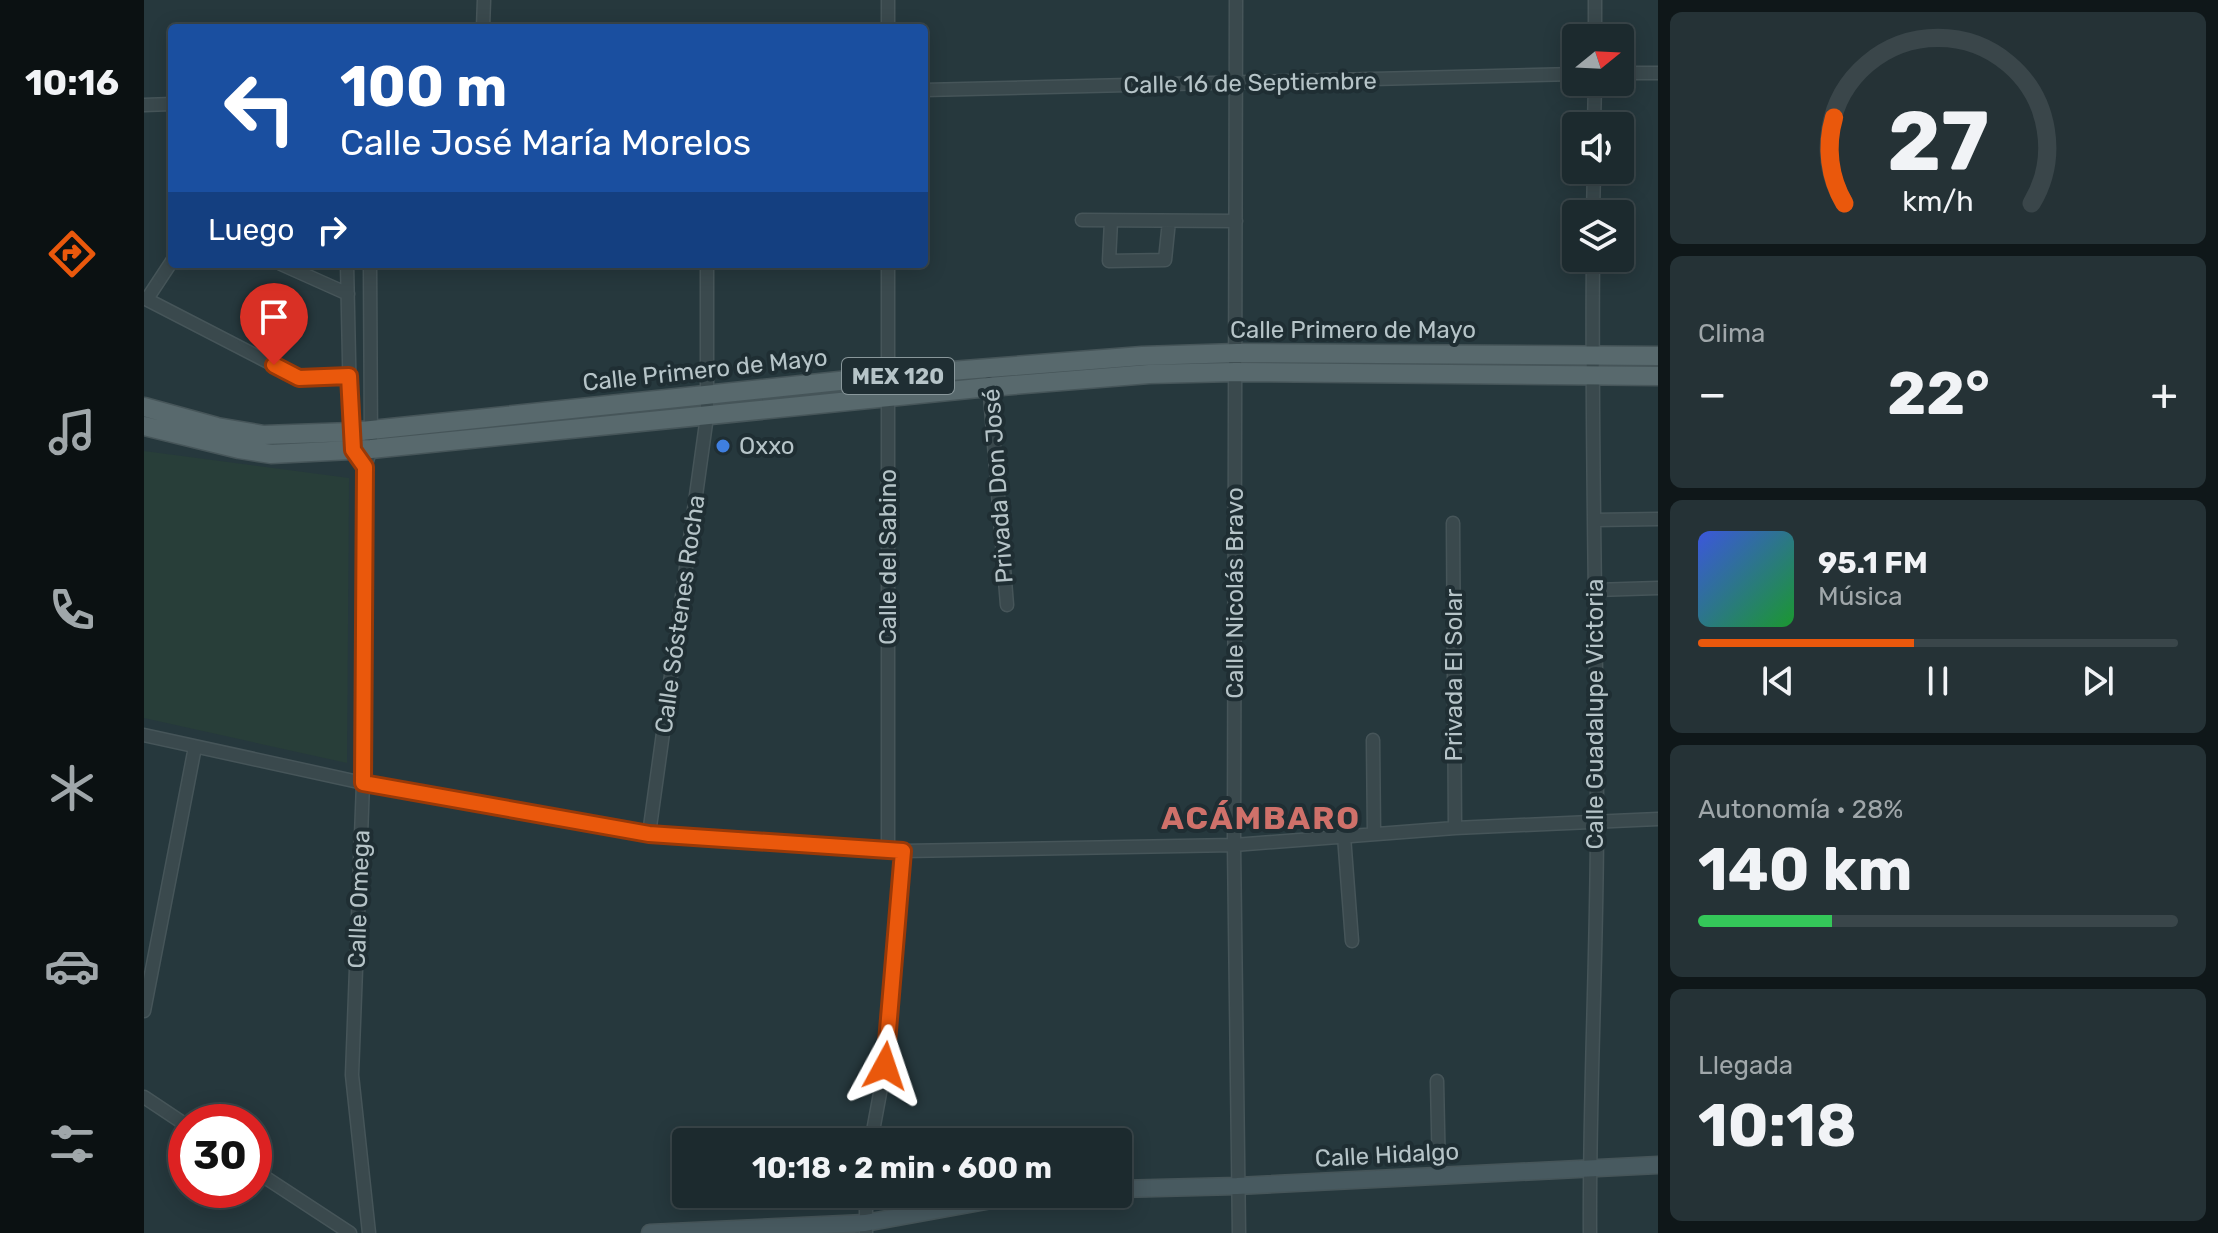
<!DOCTYPE html>
<html lang="es">
<head>
<meta charset="utf-8">
<style>
  :root { --surface:#1c2a2e; --page:#253236; --text:#f1f3f6; --muted:#a0a7aa; --line:#3a464a; --accent:#ea580c }
  body { margin:0; font-family:Rubik,sans-serif; background:var(--page); color:var(--text); height:100vh; display:flex; flex-direction:column; font-size:30px; white-space:nowrap }
  * { box-sizing:border-box; margin:0 }
  p { font-size:26px; color:var(--muted) }
  .icon { flex:none; width:44px; height:44px; fill:none; stroke:currentColor; stroke-width:2; stroke-linecap:round; stroke-linejoin:round }
  .map { position:relative; flex:1; overflow:hidden }
  .sheet { display:flex; flex-direction:column; gap:12px; padding:12px; background:#0f1719; width:560px }
  .sheet>* { flex:none }
  .hud { position:absolute; left:24px; top:24px; width:760px; height:244px; border-radius:8px; box-shadow:0 4px 20px #0003,0 0 0 2px var(--line); background:#1a4fa0; color:#fff; overflow:hidden }
  .needle { width:52px; rotate:72deg }
  .fabs { position:absolute; left:1418px; top:24px; display:grid; gap:16px }
  .fabs a { display:grid; place-items:center; width:72px; height:72px; border-radius:8px; background:var(--surface); box-shadow:0 4px 20px #0003,0 0 0 2px var(--line); font-size:40px }
  .speed { position:absolute; left:24px; top:1104px; display:flex; gap:16px; font-size:40px; font-weight:700; text-align:center }
  .speed>* { display:grid; place-content:center; width:104px; height:104px; border-radius:50%; background:var(--surface); box-shadow:0 4px 20px #0003,0 0 0 2px var(--line); line-height:1 }
  .speed .limit { border:12px solid #d22; background:#fff; color:#111 }
  .pin { position:absolute; display:grid; place-items:center; width:68px; height:68px; color:#fff; margin:-82px -34px; border-radius:50% 50% 50% 0; rotate:-45deg; box-shadow:0 0 8px #0007 }
  .pin .icon { rotate:45deg }
  .me { position:absolute; width:88px; margin:-44px; rotate:5deg; stroke-linejoin:round; filter:drop-shadow(0 0 6px #0008) }
  .turn { display:flex; align-items:center; gap:28px; height:168px; padding:0 40px; font-size:36px }
  .turn .icon { width:104px; height:104px; stroke-width:2.5 }
  .turn b { display:block; font-size:56px; line-height:68px }
  .then { display:flex; align-items:center; height:76px; padding:0 40px; background:#0003; gap:16px; font-size:30px }
  .big { font-size:60px; font-weight:700; line-height:1.1 }
  .sheet .widget { flex:1; display:flex; flex-direction:column; justify-content:center; gap:12px; min-width:0; padding:0 28px; border-radius:12px; background:var(--page) }
  .sheet .dial { align-items:center; gap:0 }
  .dial svg { height:208px; overflow:visible; fill:none; stroke:var(--line); stroke-width:7; stroke-linecap:round; text-anchor:middle }
  .dial text { fill:var(--text); stroke:none }
  .song { display:flex; align-items:center; gap:24px }
  .cover { width:96px; height:96px; border-radius:12px; background:linear-gradient(135deg,hsl(230 70% 55%),hsl(130 70% 35%)) }
  .played { height:8px; border-radius:4px; background:linear-gradient(90deg,var(--accent) 45%,var(--line) 45%) }
  .keys { display:flex; justify-content:space-around; direction:ltr }
  .heat { display:flex; justify-content:space-between; align-items:center; font-size:44px; direction:ltr }
  .charge { height:12px; border-radius:6px; background:linear-gradient(90deg,#34c759 28%,var(--line) 0) }
  .trip { position:absolute; left:528px; top:1128px; width:460px; height:80px; border-radius:8px; background:var(--surface); box-shadow:0 4px 20px #0003,0 0 0 2px var(--line); font-weight:700; line-height:80px; text-align:center }
  main { display:flex; flex:1; min-height:0 }
  .tab-bar { display:flex; flex-direction:column; width:144px; justify-content:space-around; align-items:center; background:#0b1112; color:var(--muted) }
  .tab-bar .icon { width:56px; height:56px }
  .tab-bar .active { color:var(--accent) }
  .tab-bar b { font-size:36px; color:var(--text) }
  .map>svg:first-child { display:block }
  .green { fill:#283e39 }
  .lines { fill:none; stroke-linecap:round; stroke-linejoin:round }
  .street-casing { stroke:#465559; stroke-width:15 }
  .secondary-casing { stroke:#465559; stroke-width:19 }
  .primary-casing { stroke:#465559; stroke-width:21 }
  .street { stroke:#3a494d; stroke-width:12 }
  .secondary { stroke:#485a60; stroke-width:16 }
  .primary { stroke:#58696d; stroke-width:18 }
  .route-casing { stroke:#983908; stroke-width:20 }
  .route { stroke:#ea580c; stroke-width:14 }
  .shop-dot { fill:#3f7fe0; stroke:#1f2e33; stroke-width:3 }
  .labels { text-anchor:middle; dominant-baseline:central; stroke-width:8; stroke-linejoin:round; paint-order:stroke }
  .shield { fill:#1f2e33; stroke:#89979b; stroke-width:2 }
  .shield-label { font-size:22px; font-weight:bold; fill:#b6c4c8 }
  .street-label { font-size:24px; fill:#b6c4c8; stroke:#1f2e33 }
  .poi-label { font-size:24px; fill:#b6c4c8; stroke:#1f2e33; text-anchor:start }
  .district-label { font-size:32px; font-weight:bold; letter-spacing:2px; fill:#cf716a; stroke:#1f2e33 }
</style>
</head>
<body>
<main>
<nav class="tab-bar">
<b>10:16</b>
<svg class="icon active" aria-label="directions" viewBox="0 0 24 24"><path d="M12 3l9 9-9 9-9-9zM9 14v-3h6M13 9l2 2-2 2"/></svg>
<svg class="icon" aria-label="music" viewBox="0 0 24 24"><path d="M9 18V5l10-2v13"/><circle cx="6" cy="18" r="3"/><circle cx="16" cy="16" r="3"/></svg>
<svg class="icon" aria-label="phone" viewBox="0 0 24 24"><path d="M5 4h4l2 5-3 2q2 4 5 5l2-3 5 2v4C11 20 4 13 5 4z"/></svg>
<svg class="icon" aria-label="climate" viewBox="0 0 24 24"><path d="M12 3v18M4 7l16 10M4 17L20 7"/></svg>
<svg class="icon" aria-label="car" viewBox="0 0 24 24"><path d="M5 17H2v-5l4-1 3-4h7l3 4 3 1v5h-3M9 17h6M6 11h13"/><circle cx="7" cy="17" r="2"/><circle cx="17" cy="17" r="2"/></svg>
<svg class="icon" aria-label="filters" viewBox="0 0 24 24"><path d="M4 7h16M4 17h16"/><circle cx="9" cy="7" r="2"/><circle cx="15" cy="17" r="2"/></svg>
</nav>
<div class="map">
<svg width="1514" height="1233" viewBox="0 0 1514 1233">
  <rect width="100%" height="100%" fill="#26383d"/>
  <path class="green" d="M0,451L205,478L203,763L0,718Z"/>
  <g class="lines">
    <g class="street-casing">
      <path id="street" d="M744,0V28
        M1092,0L1090,845L1095,1233
        M339,28L340,0
        M1451,38V0
        M1476,73H1514
        M780,90L1432,74
        M0,105L28,104
        M1450,126L1451,82
        M1449,214L1450,170
        M938,220L1092,221
        M967,221L965,261L1021,260L1025,221
        M137,264L204,294
        M203,264L206,407L208,436
        M744,264V850
        M0,298L155,378L205,376
        M3,299L28,261
        M845,383L863,605
        M1451,520L1514,519
        M1309,523L1311,828
        M1451,590L1514,588
        M0,735L219,783L505,834L759,851L1090,845L1311,828L1514,819
        M1229,740L1230,833
        M505,834L563,416V264
        M1200,836L1208,941
        M0,1011L51,747
        M1293,1081L1295,1176
        M0,1097L42,1125
        M727,1142L741,1066L759,851
        M110,1170L206,1233
        M722,1194V1233
        M225,1233L208,1075L219,783L221,467L227,449L226,264
        M1446,1233C1445,1096 1453,959 1453,821C1453,633 1447,446 1449,258"/>
    </g>
    <g class="secondary-casing">
      <path id="secondary" d="M974,1189L1093,1186L1514,1165
        M506,1233L721,1223L880,1194"/>
    </g>
    <g class="primary-casing">
      <path id="primary" d="M0,407L73,427L120,435L208,432L743,376L998,356L1093,353L1514,356
        M0,426L95,449L127,454L227,449L845,387L1005,374L1091,372L1514,376"/>
    </g>
    <use href="#street" class="street"/>
    <use href="#secondary" class="secondary"/>
    <use href="#primary" class="primary"/>
  </g>
  <g class="lines">
    <g class="route-casing">
      <path id="route" d="M130,365L155,378L205,376L209,450L221,467L219,783L505,834L759,851L741,1066"/>
    </g>
    <use href="#route" class="route"/>
  </g>
  <circle class="shop-dot" cx="579" cy="446" r="8"/>
  <g class="labels">
    <rect class="shield" x="698" y="358" width="112" height="36" rx="6"/>
    <g class="shield-label">
      <text x="754" y="376">MEX 120</text>
    </g>
    <g class="street-label">
      <text transform="translate(1106 83) rotate(-1)">Calle 16 de Septiembre</text>
      <text x="1209" y="330">Calle Primero de Mayo</text>
      <text transform="translate(561 370) rotate(-6)">Calle Primero de Mayo</text>
      <text transform="translate(854 486) rotate(-94)">Privada Don José</text>
      <text transform="translate(744 557) rotate(-90)">Calle del Sabino</text>
      <text transform="translate(1091 593) rotate(-90)">Calle Nicolás Bravo</text>
      <text transform="translate(536 614) rotate(-82)">Calle Sóstenes Rocha</text>
      <text transform="translate(1310 675) rotate(-90)">Privada El Solar</text>
      <text transform="translate(1451 714) rotate(-90)">Calle Guadalupe Victoria</text>
      <text transform="translate(215 899) rotate(-88)">Calle Omega</text>
      <text transform="translate(1243 1155) rotate(-3)">Calle Hidalgo</text>
    </g>
    <g class="poi-label">
      <text x="595" y="446">Oxxo</text>
    </g>
    <g class="district-label">
      <text x="1117" y="818">ACÁMBARO</text>
    </g>
  </g>
</svg>
<div class="fabs">
<a><svg class="needle" viewBox="-14 -14 28 28"><path d="M0-13l5 13h-10z" fill="#e53935"/><path d="M0 13l5-13h-10z" fill="#a0a7aa"/></svg></a>
<a><svg class="icon" aria-label="sound" viewBox="0 0 24 24"><path d="M4 9h4l5-4v14l-5-4H4zM17 9q2 3 0 6"/></svg></a>
<a><svg class="icon" aria-label="layers" viewBox="0 0 24 24"><path d="M12 4l9 5-9 5-9-5zM3 14l9 5 9-5"/></svg></a>
</div>
<div class="speed"><div class="limit">30</div></div>
<div class="pin" style="left:130px;top:365px;background:#d93025"><svg class="icon" aria-label="arrive" viewBox="0 0 24 24"><path d="M6 21V4h12l-3 4 3 4H6"/></svg></div>
<svg class="me" style="left:741px;top:1066px" viewBox="-20 -20 40 40"><path d="M0-17L14 15 0 8-14 15z" fill="#ea580c" stroke="#fff" stroke-width="4"/></svg>
<div class="trip">10:18 · 2 min · 600 m</div>
<div class="hud">
<div class="turn"><svg class="icon" aria-label="left" viewBox="0 0 24 24"><path d="M17 20v-9H6M10 6l-5 5 5 5"/></svg><div><b>100 m</b>Calle José María Morelos</div></div>
<div class="then">Luego<svg class="icon" aria-label="right" viewBox="0 0 24 24"><path d="M7 20v-9h11M14 6l5 5-5 5"/></svg></div>
</div>
</div>
<section class="sheet">
<div class="widget dial"><svg viewBox="0 0 100 80">
<path d="M14 69A42 42 0 1 1 86 69"/>
<path d="M14 69A42 42 0 0 1 10 36" stroke="#ea580c"/>
<text x="50" y="56" font-size="32" font-weight="700">27</text>
<text x="50" y="72" font-size="11">km/h</text>
</svg></div>
<div class="widget"><p>Clima</p>
<div class="heat"><a>−</a><b class="big">22°</b><a>+</a></div>
</div>
<div class="widget">
<div class="song"><i class="cover"></i><div><b>95.1 FM</b><p>Música</p></div></div>
<div class="played"></div>
<div class="keys"><svg class="icon" aria-label="previous" viewBox="0 0 24 24"><path d="M18 5L8 12l10 7zM5 5v14"/></svg><svg class="icon" aria-label="pause" viewBox="0 0 24 24"><path d="M8 5v14M16 5v14"/></svg><svg class="icon" aria-label="next" viewBox="0 0 24 24"><path d="M6 5l10 7-10 7zM19 5v14"/></svg></div>
</div>
<div class="widget"><p>Autonomía · 28%</p><b class="big">140 km</b><div class="charge"></div></div>
<div class="widget"><p>Llegada</p><b class="big">10:18</b></div>
</section>
</main>
</body>
</html>
